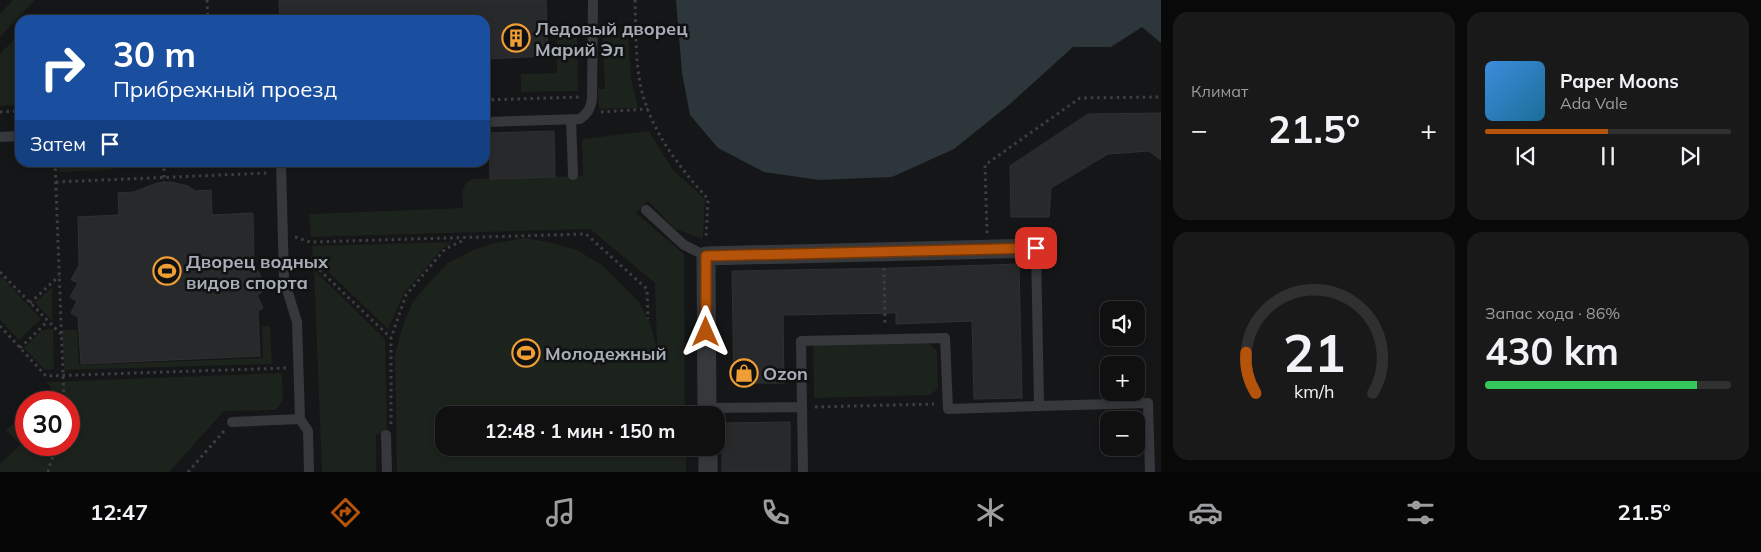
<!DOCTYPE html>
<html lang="ru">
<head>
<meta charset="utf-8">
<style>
  :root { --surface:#101011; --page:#19191a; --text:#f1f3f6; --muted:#9c9d9f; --line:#303031; --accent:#b45309 }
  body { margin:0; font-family:Mulish,sans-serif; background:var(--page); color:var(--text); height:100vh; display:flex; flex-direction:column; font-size:19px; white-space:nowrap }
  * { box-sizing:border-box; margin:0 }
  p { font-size:16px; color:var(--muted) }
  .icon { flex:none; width:28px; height:28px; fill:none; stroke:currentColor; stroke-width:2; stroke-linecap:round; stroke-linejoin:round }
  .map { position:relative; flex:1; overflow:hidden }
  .details { display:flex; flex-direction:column; gap:12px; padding:12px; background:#090909; width:600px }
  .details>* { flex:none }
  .top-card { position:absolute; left:15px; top:15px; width:475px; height:152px; border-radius:15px; box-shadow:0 2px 8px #0003,0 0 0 1px var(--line); background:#1a4fa0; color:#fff; overflow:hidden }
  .buttons { position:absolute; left:1100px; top:301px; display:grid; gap:10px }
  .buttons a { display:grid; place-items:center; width:45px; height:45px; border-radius:10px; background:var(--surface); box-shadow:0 2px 8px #0003,0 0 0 1px var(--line); font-size:25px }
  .speed { position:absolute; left:15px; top:391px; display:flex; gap:10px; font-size:25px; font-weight:700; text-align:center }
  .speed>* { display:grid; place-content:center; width:65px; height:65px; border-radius:50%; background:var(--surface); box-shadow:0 2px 8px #0003,0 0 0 1px var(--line); line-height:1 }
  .speed .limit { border:8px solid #d22; background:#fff; color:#111 }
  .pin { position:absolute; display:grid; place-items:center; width:42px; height:42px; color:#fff; margin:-21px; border-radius:10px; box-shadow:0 2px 8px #0006 }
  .me { position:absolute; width:55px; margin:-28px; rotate:0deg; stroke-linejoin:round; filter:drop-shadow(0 0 4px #0008) }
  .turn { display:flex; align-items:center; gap:18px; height:105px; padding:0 15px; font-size:22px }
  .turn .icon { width:65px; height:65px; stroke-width:2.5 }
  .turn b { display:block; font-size:35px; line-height:42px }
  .then { display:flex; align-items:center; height:48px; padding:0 15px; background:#0003; gap:10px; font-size:19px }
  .big { font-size:38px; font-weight:700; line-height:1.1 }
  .details .tile { flex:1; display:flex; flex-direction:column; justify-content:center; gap:8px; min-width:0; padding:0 18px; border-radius:15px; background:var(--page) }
  .details .dial { align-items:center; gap:0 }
  .dial svg { height:130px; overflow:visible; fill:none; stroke:var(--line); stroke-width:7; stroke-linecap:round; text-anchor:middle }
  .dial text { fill:var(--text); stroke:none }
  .song { display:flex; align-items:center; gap:15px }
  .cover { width:60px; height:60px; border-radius:8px; background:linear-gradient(135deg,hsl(210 70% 55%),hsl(200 70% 35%)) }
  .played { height:5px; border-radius:2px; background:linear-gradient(90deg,var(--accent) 50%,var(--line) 50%) }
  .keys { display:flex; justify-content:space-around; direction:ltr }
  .heat { display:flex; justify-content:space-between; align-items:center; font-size:28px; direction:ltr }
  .charge { height:8px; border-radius:4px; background:linear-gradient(90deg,#34c759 86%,var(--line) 0) }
  .details .tiles { flex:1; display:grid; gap:12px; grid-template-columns:repeat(2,1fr) }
  .trip { position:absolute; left:435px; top:406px; width:290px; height:50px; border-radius:15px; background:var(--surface); box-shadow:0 2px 8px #0003,0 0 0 1px var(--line); font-weight:700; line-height:50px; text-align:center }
  .menu { display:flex; height:80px; justify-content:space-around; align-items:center; background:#060607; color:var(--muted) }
  .menu .icon { width:35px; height:35px }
  .menu .current { color:var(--accent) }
  .menu b { font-size:22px; color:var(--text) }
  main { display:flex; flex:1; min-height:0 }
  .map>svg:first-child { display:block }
  .green { fill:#1c221c }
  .water { fill:#2c363b }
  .building { fill:#28292b; stroke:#2f3033 }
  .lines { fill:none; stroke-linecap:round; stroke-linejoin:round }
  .path { stroke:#3d3f43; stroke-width:3; stroke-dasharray:2.5 4; stroke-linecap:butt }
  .lane { stroke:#36383c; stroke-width:10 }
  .street { stroke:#36383c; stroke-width:19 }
  .route-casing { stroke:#753606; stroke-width:12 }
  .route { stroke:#b45309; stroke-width:9 }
  .labels { text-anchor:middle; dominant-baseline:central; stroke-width:5; stroke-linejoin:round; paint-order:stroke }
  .poi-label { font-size:18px; font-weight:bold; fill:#a8aeb7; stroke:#101112; text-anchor:start }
</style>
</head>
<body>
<main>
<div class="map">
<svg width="1161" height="472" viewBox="0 0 1161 472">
  <rect width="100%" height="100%" fill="#151617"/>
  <path class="green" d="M13,0H35L0,37V14Z
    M557,25C567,25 572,25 577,34L578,91L521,92V74L557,73Z
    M628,30L631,78L638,108L599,109L598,89H605L602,31Z
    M20,33V105L0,106V54Z
    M649,131L673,170L705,199L703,239L675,229L648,201L636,213L684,254L685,415H444V448H686V472H397L395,355L402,328L412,303L428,284L448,263L473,250L495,243L525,238L548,242L577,250L602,265L639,302L650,323L657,348L655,283L590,229L311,237L309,214L463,208C463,196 459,184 473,179L583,176L582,139Z
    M59,163H112L113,170L59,172Z
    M453,242L443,248L404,293L388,329L313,257L312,246Z
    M314,270L385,339L387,433L376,434V472H322Z
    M2,277L41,319L19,340L0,320V279Z
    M52,287V321L35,303Z
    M262,326H270L272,364L64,370L62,330H77L79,365L263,358Z
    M53,329L54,369L45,370L24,348L42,330Z
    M928,342L937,351L938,388L931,395L814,398L813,345Z
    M282,373L283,400L276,410L224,411L169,472H0V464L20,445L6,430L26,411V445H69V402H36L51,388L46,382Z"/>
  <path class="water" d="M676,0H1161V43L1142,27L1111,47H1073L1010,104L954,149L892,177L819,180L764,172L718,148L690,115L682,73Z"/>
  <path class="building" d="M279,0H546L548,56L485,59V20H280Z
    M1161,113V160L1149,151L1108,154L1051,188L1049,217H1011L1010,166L1088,114Z
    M554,131L555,177L490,179L489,133Z
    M171,182L188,186L195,191L211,190L212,215L253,213L254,263L261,277L256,279L262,292L257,295L263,308L258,311L260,356L81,364L78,317L71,313L77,301L70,297L78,283L71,280L79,265L78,217L119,215L118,193L134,192L157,183Z
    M1019,264L1022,398L974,399L972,321L896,324V313L783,315L784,383H734L732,271L895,268Z
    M790,422V472H722V423Z"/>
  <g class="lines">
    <path class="path" d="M207,0L208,20
      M635,0C636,29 635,60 641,88C651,131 679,167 708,199L706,238
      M485,100L579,97
      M0,112L20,111
      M601,112L648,109
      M55,162L64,402
      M164,162V182
      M56,182L268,173
      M987,233L985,165L1080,98L1161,97
      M295,237L310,242L586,234L647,289L648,319
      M310,261L391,338
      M884,268L885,326
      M0,272L61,334
      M30,303L59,276
      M0,326L46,376L286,368
      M20,348L48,321
      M815,407L934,404
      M391,424V338L406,295L445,249L464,240
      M48,472L56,445
      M188,472L224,431"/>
    <path class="lane" d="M571,119L573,175
      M485,122L580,119C588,113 591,108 592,98L593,0
      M0,137L20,136
      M281,162L284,280L297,322L300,419L308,431L309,472
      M646,210L684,245L706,256
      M1039,406L1148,403L1150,472
      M802,407L803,472
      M707,408L802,407L801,341L945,338L948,409L1039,406L1036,248
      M232,422L300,419
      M386,435L387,472"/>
    <path class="street" d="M707,415L706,256L1036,248
      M708,448V472"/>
  </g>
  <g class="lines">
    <g class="route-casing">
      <path id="route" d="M706,332V256L1036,248"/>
    </g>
    <use href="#route" class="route"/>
  </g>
  <defs>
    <g id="building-ring" transform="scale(1.4375)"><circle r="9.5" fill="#101112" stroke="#ef9e36" stroke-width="1.5"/><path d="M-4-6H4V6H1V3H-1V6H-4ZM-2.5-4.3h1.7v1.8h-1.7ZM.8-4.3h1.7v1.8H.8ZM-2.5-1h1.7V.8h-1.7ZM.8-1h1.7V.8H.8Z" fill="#ef9e36"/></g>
    <g id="stadium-ring" transform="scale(1.4375)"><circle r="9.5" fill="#101112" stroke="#ef9e36" stroke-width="1.5"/><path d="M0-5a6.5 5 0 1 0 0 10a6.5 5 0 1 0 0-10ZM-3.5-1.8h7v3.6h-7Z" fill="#ef9e36"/></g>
    <g id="shop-ring" transform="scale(1.4375)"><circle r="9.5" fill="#101112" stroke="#ef9e36" stroke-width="1.5"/><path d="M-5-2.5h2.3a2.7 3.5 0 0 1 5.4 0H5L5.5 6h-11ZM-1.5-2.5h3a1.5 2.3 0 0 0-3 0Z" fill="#ef9e36"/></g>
  </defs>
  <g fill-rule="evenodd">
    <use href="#building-ring" x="516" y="38"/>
    <use href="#stadium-ring" x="167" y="271"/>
    <use href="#stadium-ring" x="526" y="353"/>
    <use href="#shop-ring" x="744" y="373"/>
  </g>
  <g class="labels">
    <g class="poi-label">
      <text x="535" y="28">Ледовый дворец<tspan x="535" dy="21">Марий Эл</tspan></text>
      <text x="186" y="261">Дворец водных<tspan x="186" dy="21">видов спорта</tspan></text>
      <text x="545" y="353">Молодежный</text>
      <text x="763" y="373">Ozon</text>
    </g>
  </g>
</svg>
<div class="buttons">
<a><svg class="icon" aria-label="sound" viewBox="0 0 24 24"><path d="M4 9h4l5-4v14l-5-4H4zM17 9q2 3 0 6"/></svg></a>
<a>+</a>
<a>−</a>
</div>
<div class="speed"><div class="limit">30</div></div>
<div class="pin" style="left:1036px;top:248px;background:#d93025"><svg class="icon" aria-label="arrive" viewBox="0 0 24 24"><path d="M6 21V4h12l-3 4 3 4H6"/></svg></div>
<svg class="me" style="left:706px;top:332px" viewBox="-20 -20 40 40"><path d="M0-17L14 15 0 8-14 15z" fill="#b45309" stroke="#fff" stroke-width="4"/></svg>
<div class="trip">12:48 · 1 мин · 150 m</div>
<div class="top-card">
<div class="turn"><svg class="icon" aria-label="right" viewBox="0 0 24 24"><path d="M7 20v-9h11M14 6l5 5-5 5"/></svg><div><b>30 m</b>Прибрежный проезд</div></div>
<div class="then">Затем<svg class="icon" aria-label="arrive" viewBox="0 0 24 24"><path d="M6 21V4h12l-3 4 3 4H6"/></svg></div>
</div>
</div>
<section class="details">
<div class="tiles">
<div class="tile"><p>Климат</p>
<div class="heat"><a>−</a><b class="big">21.5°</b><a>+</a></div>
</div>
<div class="tile">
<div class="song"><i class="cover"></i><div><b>Paper Moons</b><p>Ada Vale</p></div></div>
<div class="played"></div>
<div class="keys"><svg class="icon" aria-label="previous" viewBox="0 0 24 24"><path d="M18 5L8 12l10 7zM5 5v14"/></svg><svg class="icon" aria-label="pause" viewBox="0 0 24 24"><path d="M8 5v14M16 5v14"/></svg><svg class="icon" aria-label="next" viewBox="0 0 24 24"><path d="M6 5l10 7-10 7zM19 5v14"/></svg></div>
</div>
<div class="tile dial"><svg viewBox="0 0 100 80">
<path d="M14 69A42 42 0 1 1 86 69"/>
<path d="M14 69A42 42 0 0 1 8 44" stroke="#b45309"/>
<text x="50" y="56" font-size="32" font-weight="700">21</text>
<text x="50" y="72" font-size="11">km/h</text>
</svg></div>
<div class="tile"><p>Запас хода · 86%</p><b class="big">430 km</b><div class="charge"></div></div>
</div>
</section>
</main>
<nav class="menu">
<b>12:47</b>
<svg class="icon current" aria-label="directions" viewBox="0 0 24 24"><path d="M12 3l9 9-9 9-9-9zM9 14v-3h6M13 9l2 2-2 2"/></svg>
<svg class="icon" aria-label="music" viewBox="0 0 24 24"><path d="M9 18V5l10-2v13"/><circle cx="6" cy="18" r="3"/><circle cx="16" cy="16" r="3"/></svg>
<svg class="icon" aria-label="phone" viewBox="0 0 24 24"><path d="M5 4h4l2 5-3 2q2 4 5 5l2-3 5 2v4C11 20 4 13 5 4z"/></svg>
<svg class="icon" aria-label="climate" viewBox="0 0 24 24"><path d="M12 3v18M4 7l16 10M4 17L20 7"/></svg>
<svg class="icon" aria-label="car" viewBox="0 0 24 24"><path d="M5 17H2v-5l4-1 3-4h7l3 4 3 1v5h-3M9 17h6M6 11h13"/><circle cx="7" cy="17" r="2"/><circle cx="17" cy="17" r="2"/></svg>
<svg class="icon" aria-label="filters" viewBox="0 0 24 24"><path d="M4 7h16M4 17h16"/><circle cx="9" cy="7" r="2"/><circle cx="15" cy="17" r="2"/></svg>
<b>21.5°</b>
</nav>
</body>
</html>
